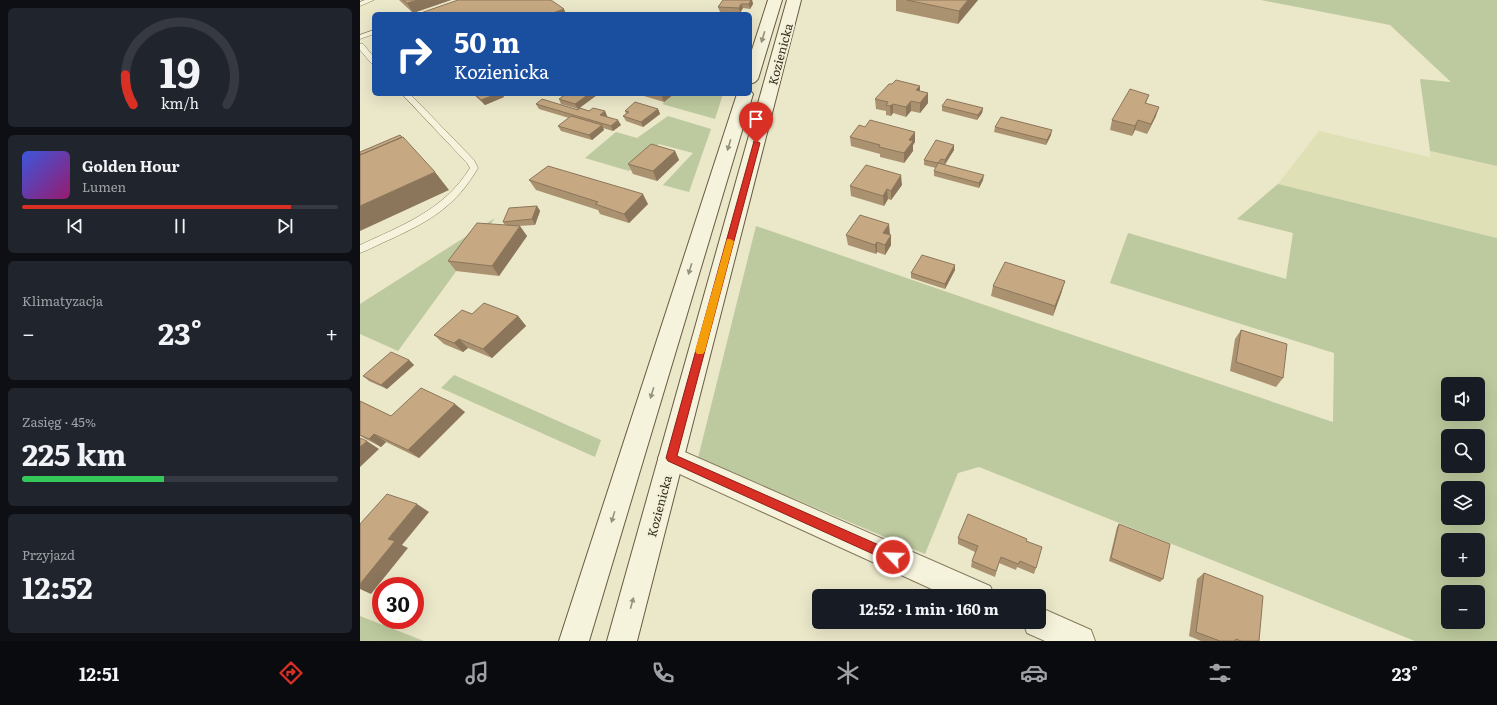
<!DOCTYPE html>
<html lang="pl">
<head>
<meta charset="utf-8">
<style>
  :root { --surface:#171b24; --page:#20242c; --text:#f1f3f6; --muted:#9ea1a6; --line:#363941; --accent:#d93025 }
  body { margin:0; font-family:Literata,serif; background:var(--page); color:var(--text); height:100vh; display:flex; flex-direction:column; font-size:15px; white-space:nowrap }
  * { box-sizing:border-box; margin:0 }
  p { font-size:13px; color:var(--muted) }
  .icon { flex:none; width:22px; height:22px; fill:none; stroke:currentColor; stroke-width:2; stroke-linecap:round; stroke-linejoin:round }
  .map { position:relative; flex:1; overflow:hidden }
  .drawer { display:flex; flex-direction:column; gap:8px; padding:8px; background:#0d0f14; width:360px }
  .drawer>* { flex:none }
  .banner { position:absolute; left:12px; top:12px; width:380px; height:84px; border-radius:6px; box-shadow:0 4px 16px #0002; background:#1a4fa0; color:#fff; overflow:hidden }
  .buttons { position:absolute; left:1081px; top:377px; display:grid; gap:8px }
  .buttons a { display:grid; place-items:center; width:44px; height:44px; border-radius:6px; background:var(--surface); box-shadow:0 4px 16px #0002; font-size:20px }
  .speed { position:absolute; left:12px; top:577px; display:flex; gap:8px; font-size:20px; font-weight:700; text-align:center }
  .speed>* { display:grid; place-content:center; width:52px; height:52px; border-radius:50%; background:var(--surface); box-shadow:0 4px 16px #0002; line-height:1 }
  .speed .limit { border:6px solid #d22; background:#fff; color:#111 }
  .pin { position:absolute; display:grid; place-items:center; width:34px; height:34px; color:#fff; margin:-41px -17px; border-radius:50% 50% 50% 0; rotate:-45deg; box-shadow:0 0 4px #0007 }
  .pin .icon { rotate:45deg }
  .me { position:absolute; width:44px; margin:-22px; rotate:294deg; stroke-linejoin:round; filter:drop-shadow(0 0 3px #0008) }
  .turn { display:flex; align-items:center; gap:14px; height:84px; padding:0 16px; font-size:18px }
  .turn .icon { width:52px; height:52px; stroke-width:2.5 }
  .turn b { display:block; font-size:28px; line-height:34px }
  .big { font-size:30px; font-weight:700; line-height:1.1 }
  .drawer .tile { flex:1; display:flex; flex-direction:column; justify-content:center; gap:6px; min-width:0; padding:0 14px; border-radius:6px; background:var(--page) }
  .drawer .dial { align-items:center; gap:0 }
  .dial svg { height:104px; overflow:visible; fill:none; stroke:var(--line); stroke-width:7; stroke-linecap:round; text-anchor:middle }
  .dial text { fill:var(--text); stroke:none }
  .song { display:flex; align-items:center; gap:12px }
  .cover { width:48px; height:48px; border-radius:6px; background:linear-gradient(135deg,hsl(230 70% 55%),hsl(320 70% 35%)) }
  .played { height:4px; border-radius:2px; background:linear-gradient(90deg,var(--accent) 85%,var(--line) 85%) }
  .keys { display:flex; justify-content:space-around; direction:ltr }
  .heat { display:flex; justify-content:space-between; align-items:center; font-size:22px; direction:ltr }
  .charge { height:6px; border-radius:3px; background:linear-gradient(90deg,#34c759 45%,var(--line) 0) }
  .trip { position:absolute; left:452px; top:589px; width:234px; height:40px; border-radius:6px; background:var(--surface); box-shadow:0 4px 16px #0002; font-weight:700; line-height:40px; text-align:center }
  .dock { display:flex; height:64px; justify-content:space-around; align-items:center; background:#090b0e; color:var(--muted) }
  .dock .icon { width:28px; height:28px }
  .dock .selected { color:var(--accent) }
  .dock b { font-size:18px; color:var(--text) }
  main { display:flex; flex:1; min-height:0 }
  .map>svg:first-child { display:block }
  .farmland { fill:#e0e0b7 }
  .green { fill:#bdc99e; fill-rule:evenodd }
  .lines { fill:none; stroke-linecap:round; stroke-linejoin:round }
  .lane-casing { stroke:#867a5f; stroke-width:1 }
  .street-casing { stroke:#867a5f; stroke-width:2 }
  .secondary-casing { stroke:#685b42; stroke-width:2 }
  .lane { fill:#f6f3dc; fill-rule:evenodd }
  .street { fill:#f6f3dc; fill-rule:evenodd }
  .secondary { fill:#f6f3dc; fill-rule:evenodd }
  .wall { fill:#aa9170 }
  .shaded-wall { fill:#8b765b }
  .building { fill:#c6a982; stroke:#8b765b }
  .oneway { fill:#97927e }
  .route { fill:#d93025; stroke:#8d1f18 }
  .slow { fill:#f59e0b }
  .labels { text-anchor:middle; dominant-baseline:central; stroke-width:4; stroke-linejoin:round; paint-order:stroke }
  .street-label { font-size:12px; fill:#383021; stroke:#f3f0d8 }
</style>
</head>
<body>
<main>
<section class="drawer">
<div class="tile dial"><svg viewBox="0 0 100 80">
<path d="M14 69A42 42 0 1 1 86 69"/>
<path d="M14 69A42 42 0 0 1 8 46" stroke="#d93025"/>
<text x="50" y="56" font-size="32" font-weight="700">19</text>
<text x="50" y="72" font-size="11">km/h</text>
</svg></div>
<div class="tile">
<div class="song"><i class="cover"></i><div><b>Golden Hour</b><p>Lumen</p></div></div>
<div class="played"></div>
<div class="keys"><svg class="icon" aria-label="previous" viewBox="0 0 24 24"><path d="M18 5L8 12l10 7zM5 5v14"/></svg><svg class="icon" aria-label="pause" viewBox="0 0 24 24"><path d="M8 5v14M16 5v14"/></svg><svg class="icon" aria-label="next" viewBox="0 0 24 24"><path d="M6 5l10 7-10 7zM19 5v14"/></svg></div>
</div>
<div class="tile"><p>Klimatyzacja</p>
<div class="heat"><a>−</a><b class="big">23°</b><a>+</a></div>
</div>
<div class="tile"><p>Zasięg · 45%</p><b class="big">225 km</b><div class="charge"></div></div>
<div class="tile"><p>Przyjazd</p><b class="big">12:52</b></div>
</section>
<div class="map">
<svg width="1137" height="641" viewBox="0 0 1137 641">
  <rect width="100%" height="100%" fill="#ebe7c9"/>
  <path class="farmland" d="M959,131L1070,157V151L1137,166V238L918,184Z"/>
  <path class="green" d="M901,0H1137V166L1070,151L1060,79L1091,82L1030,25Z
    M314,94H363L355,119L302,104Z
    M308,116L351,129L329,192L303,185L333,153L299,144L269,171L225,158L256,132L277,138Z
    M918,184L1137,238V641H1055L619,467L598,473L565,554L338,458L396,226L680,324L973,422L974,353L750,283L768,233L926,279L933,233L877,219ZM1088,384H1118V414H1088ZM1088,436H1118V466H1088ZM1088,488H1118V518H1088ZM1088,540H1118V570H1088ZM1088,592H1118V622H1088Z
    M135,218L38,351L0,334V304Z
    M94,375L241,440L235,457L81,388Z
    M0,616L64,641H0Z"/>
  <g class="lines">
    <g class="lane-casing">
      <path id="lane" d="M5,0H14L0,6V2Z
        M14,30V34L0,39V35Z
        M0,44H3L14,57V63H11L0,50Z
        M42,94H50L114,160L118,168C96,206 70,221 31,239C21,243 11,249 0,253V245C43,225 84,210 110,168L107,163Z"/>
    </g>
    <g class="street-casing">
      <path id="street" d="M311,446L630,586L635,596H587L302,466L298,458L302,450Z
        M679,607L731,630L735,641H685L667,633L663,622H679Z"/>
    </g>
    <g class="secondary-casing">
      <path id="secondary" d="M408,0H422L398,79L395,82L390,84V56Z
        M427,0H441L277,641H247Z
        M390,90L393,94L229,641H199L377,94H390Z"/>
    </g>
    <use href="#lane" class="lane"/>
    <use href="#street" class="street"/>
    <use href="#secondary" class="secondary"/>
  </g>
  <path class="wall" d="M39,0H91L53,13Z
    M363,0H392L393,4L390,9L383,8L380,13L360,12L358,7Z
    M536,0H618L598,24L536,11Z
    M560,91L568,93V103L560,113L551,111L546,117L533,113L531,116L526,115V111L516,109L515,99Z
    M113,94H142L144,97L125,105Z
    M206,94H247L244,96L237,95L218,109L201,104L199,99Z
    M284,94H314L304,102L284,96Z
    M789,95L786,103L796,116L787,134L775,130L772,136L750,130L752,120Z
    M176,104L218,110L245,111L247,116L261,125L253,131L243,128L244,130L232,140L201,131L198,126L209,118L179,109Z
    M582,106L623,108L622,113L617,120L582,111Z
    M298,109L300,114L283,127L266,121L263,116L266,114L265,111Z
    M505,127L555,132V142L553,145V151L544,163L520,157V154L491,146L490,137Z
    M635,127L691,135L686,145L634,132Z
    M594,145V150L585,165L623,180L619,188L574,176V171L576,168L564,165V160Z
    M315,151L319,160L297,181L273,174L268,164Z
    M169,180L288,204L269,223L240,214L238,210L176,190Z
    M542,185L531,200L528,199L524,206L491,196L490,186Z
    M177,206L180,211L175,225L158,226L167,236L139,276L96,271L88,261L145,225L143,222Z
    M530,234L529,235L531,245L525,255L517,252L516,254L488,245L486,235Z
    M595,270L585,289L551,278V273Z
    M633,286L702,291L693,316L631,296Z
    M112,314L158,316L166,326L132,358L108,348L103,352L84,344L74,335Z
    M881,330L923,378L916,387L870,371L875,339Z
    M49,360L54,365L27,389L9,381L3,376Z
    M0,401L31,416L105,412L59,458L26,442L21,447L0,436Z
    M759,524L803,579L800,582L749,561L757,527Z
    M598,538L667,541L676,568L674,574L657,567L656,570L639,563L635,577L611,567L612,561L615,552L598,544Z
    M844,573L899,641H841L829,636L837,579Z"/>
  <path class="shaded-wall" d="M58,0H91L53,13L47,3Z
    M391,0H392L393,4L390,9L389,4Z
    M608,0H618L598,24L599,11Z
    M381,4L383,8L380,13L379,8Z
    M204,9L206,14H190Z
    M560,86V95L556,90Z
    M568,93V103L560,113V103Z
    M137,94H142L144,97L125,105L121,100Z
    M229,94H237V95L218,109L215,104Z
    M301,94H314L304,102Z
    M551,101V111L546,117V107Z
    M533,104V113L531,116L530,106Z
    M799,107L796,116L787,134L791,124Z
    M623,108L622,113L617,120L618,115Z
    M298,109L300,114L283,127L281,122Z
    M245,111L247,116L240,115Z
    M258,120L261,125L253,131L251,126Z
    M778,120L775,130L772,136L775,126Z
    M242,125L244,130L232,140L229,135Z
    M692,130L691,135L686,145L687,140Z
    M555,132V142L553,145V151L544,163V153L549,140Z
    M594,145V150L584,165L585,160Z
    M315,151L319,160L297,181L293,171Z
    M75,172L89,190L0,231V206Z
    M541,175L542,185L531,200V191Z
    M624,175L623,180L619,188V183Z
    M527,189L528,199L524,206L523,196Z
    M283,194L288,204L269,223L264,214Z
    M177,206L180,211L175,225L172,219Z
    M529,224L530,234L523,243V233Z
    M160,226L167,236L139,276L132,266Z
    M531,235V245L525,255V245Z
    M517,242V252L516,254L515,245Z
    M595,265V270L585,289V284Z
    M705,281L702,291L693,316L695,306Z
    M158,316L166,326L132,358L123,349Z
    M99,339L108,348L103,352L94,343Z
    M49,360L54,365L27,389L21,385Z
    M95,404L105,412L59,458L48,450Z
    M14,434L26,442L21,447L9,439Z
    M7,441L19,449L0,467V447Z
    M57,504L69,512L42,545L48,548L11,594L0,589V584L28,539Z"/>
  <path class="building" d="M43,0H58L47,3Z
    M98,0H191L204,9L190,14H58Z
    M363,0H391L389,4H381L379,8L358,7Z
    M547,0H608L599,11Z
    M536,80L560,86L556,90L568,93L560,103L551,101L546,107L533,104L530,106L526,105L528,102L515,99L529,84H532Z
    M770,89L789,95L785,103L799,107L791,124L778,120L775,126L752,120Z
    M115,94H137L121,100Z
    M206,94H229L215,104L199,99Z
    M182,99L218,110L220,108L229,111L233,108L245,111L240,115L258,120L251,126L176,104Z
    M587,99L623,108L618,115L582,106Z
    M275,102L298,109L281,122L263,116L269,112L265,111Z
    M211,116L242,125L229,135L198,126Z
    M641,117L692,130L687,140L635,127Z
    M510,120L555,132L549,140L553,141L544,153L519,147L520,145L490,137L499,125L505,127Z
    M40,135L42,137L0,155V152Z
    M43,137L75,172L0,206V155Z
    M576,140L594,145L585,160L581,159L578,163L564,160Z
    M291,144L315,151L293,171L268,164Z
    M578,163L624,175L619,183L574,171Z
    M506,165L541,175L531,191L527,189L523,196L490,186Z
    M188,166L283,194L264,214L235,204L238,202L169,180Z
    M177,206L172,219L143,222L149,208Z
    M500,215L529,224L523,233L531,235L525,245L517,242L515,245L486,235Z
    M117,223L160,226L132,266L88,261Z
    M562,255L595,265L585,284L551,273Z
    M645,262L705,281L695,306L633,286Z
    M124,303L158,316L123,349L99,339L94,343L74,335L102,310L112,314Z
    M881,330L927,344L923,378L876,362Z
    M31,352L49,360L21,385L3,376Z
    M61,388L95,404L48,450L14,434L9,439L0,435V401L31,416Z
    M0,438L7,441L0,447Z
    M27,494L57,504L28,539L35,541L0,584V524Z
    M608,514L667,539L666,541L682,547L676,568L660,561L658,564L641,557L636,571L612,561L618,546L598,538Z
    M759,524L810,544L803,579L751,558Z
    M844,573L903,596L899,641H881L876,639L875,641H860L836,632Z"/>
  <defs><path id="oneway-solid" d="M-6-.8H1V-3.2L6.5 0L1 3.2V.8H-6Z"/></defs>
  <g class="oneway">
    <use href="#oneway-solid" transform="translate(403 37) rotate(107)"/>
    <use href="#oneway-solid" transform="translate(369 145) rotate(107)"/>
    <use href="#oneway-solid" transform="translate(330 269) rotate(107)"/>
    <use href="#oneway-solid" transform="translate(292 393) rotate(107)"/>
    <use href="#oneway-solid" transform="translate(253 517) rotate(107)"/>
    <use href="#oneway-solid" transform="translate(272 603) rotate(-75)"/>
  </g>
  <path class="route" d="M394,141H396L400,143L317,456L537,553L539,557L537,561L533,563L308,461L306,458Z"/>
  <path class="slow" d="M367,239H370L374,241L345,351L343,354H337L335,351Z"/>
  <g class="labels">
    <g class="street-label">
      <text transform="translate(420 54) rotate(-75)">Kozienicka</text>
      <text transform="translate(299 506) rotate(-75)">Kozienicka</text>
    </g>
  </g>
</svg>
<div class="buttons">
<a><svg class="icon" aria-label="sound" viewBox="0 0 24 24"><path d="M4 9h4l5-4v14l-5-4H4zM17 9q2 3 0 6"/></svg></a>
<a><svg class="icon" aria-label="search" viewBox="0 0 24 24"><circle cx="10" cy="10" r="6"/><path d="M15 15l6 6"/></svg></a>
<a><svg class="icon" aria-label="layers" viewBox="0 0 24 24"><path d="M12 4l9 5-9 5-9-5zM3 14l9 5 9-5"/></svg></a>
<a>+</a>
<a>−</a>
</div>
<div class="speed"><div class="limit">30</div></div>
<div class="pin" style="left:396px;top:143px;background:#d93025"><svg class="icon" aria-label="arrive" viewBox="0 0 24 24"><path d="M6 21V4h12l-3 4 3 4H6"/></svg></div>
<svg class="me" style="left:533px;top:557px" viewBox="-20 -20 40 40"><circle r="17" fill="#d93025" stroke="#fff" stroke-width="3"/><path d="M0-11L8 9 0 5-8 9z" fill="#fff"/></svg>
<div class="trip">12:52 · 1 min · 160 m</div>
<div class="banner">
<div class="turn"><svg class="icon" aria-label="right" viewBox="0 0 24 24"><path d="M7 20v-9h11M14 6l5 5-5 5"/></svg><div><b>50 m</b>Kozienicka</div></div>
</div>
</div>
</main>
<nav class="dock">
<b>12:51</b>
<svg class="icon selected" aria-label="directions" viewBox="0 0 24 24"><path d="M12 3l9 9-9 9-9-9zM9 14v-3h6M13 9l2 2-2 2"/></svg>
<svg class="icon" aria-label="music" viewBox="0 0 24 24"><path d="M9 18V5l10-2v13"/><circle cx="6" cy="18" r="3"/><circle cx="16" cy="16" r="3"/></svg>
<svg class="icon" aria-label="phone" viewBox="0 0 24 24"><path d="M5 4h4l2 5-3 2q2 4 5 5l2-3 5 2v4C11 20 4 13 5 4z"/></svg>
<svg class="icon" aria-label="climate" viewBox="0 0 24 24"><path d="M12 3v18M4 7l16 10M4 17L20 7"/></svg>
<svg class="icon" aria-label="car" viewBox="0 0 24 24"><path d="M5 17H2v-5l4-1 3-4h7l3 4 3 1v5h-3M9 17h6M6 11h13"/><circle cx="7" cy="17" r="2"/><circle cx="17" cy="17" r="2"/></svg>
<svg class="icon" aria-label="filters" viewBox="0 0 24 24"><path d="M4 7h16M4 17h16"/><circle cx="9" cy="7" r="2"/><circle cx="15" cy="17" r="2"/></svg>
<b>23°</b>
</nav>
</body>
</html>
